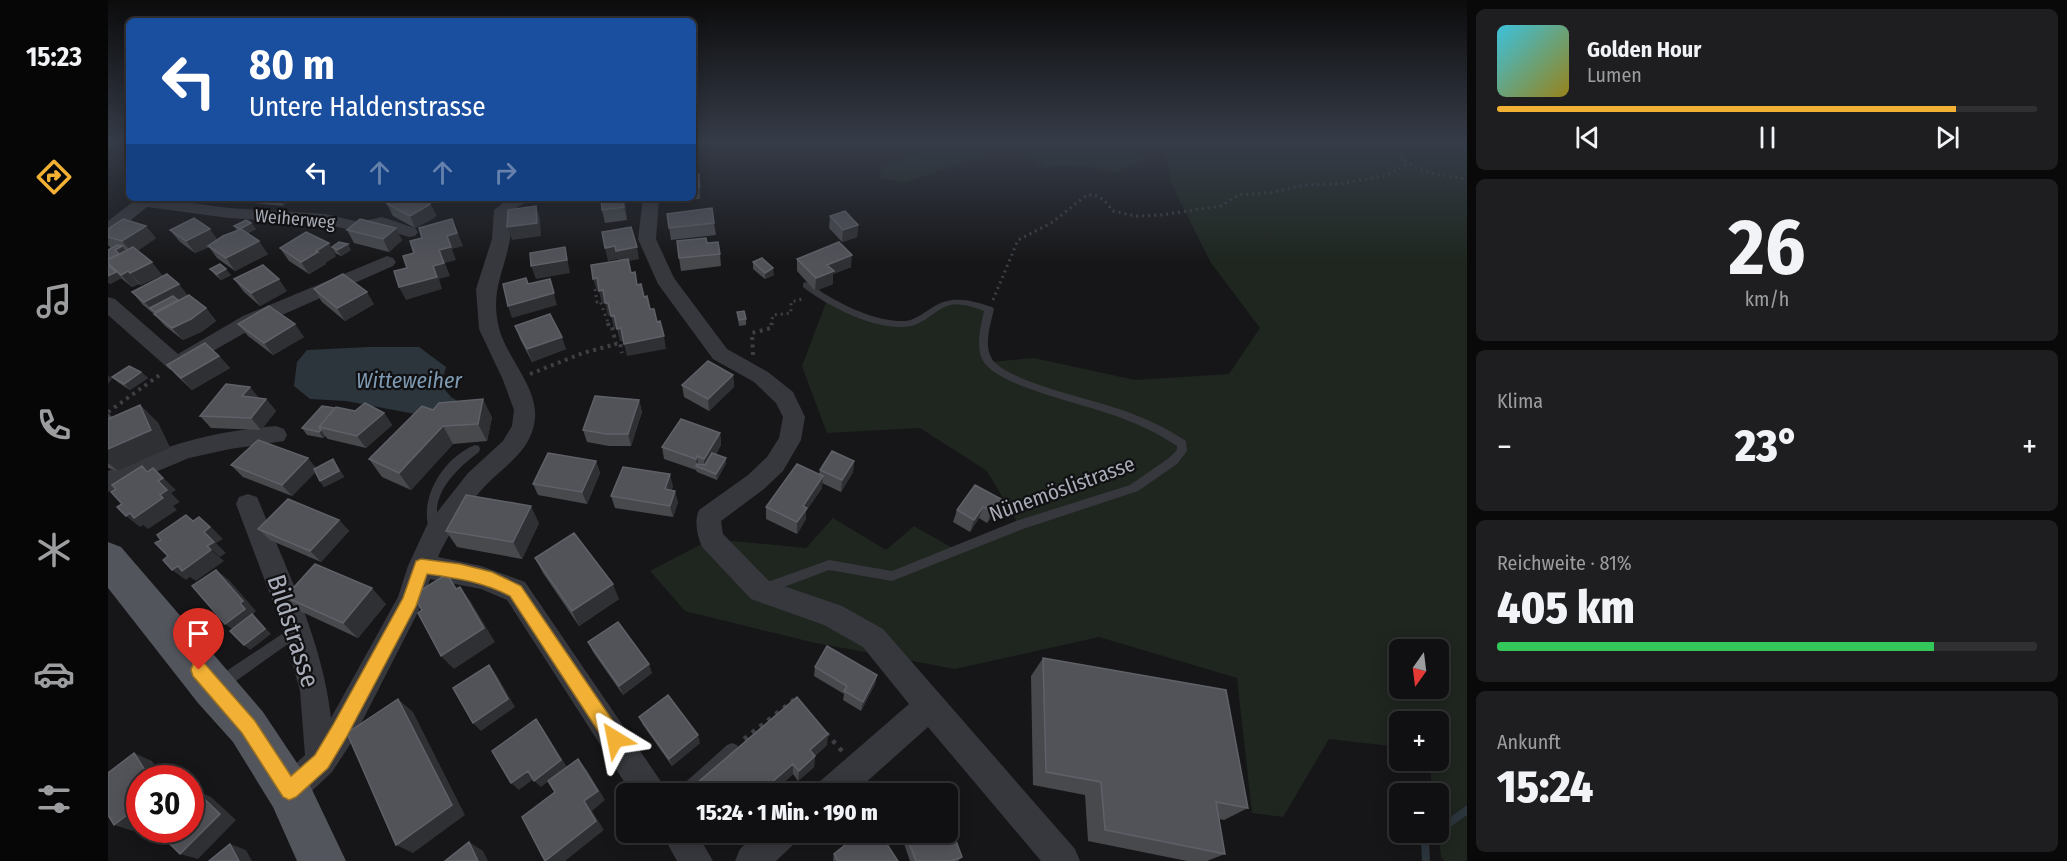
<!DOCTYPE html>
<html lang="de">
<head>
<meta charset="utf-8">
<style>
  :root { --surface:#101012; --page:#1e1e20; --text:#f1f3f6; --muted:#9c9d9f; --line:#303032; --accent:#f2b134 }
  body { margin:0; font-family:"Fira Sans Condensed",sans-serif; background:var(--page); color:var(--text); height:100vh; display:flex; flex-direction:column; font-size:22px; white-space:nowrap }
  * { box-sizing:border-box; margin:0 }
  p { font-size:20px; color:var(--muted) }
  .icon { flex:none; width:33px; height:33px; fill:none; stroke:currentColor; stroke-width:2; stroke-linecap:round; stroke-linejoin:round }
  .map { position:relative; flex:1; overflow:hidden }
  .sheet { display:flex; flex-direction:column; gap:9px; padding:9px; background:#09090a; width:600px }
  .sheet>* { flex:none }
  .hud { position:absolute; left:18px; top:18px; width:570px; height:183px; border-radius:9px; box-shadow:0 3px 15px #0003,0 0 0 2px var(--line); background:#1a4fa0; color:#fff; overflow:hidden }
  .needle { width:39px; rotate:194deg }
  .tools { position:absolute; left:1281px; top:639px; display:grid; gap:12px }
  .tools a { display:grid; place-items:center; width:60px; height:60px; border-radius:9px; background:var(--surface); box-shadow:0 3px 15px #0003,0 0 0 2px var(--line); font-size:30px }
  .speed { position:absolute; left:18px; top:765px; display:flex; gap:12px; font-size:30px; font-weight:700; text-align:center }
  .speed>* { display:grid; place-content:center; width:78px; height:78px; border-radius:50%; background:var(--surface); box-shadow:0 3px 15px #0003,0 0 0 2px var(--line); line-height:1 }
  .speed .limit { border:9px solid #d22; background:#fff; color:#111 }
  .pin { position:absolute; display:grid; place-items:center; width:51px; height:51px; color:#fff; margin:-62px -26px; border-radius:50% 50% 50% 0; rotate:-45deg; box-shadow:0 0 6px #0007 }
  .pin .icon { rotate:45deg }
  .me { position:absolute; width:66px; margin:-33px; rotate:325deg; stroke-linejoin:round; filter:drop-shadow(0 0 4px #0008) }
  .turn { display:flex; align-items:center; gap:21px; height:126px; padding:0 24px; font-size:27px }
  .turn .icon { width:78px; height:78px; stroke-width:2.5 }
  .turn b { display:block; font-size:42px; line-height:51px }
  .lanes { display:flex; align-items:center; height:57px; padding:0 24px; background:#0003; justify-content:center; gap:30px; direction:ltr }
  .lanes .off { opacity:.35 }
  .big { font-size:45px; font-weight:800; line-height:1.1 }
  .sheet .tile { flex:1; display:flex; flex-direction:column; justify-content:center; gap:9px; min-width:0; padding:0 21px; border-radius:9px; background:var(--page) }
  .sheet .dial { align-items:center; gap:0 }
  .dial b { font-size:78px; line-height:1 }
  .song { display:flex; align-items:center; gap:18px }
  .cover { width:72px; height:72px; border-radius:9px; background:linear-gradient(135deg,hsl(190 70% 55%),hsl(50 70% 35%)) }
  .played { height:6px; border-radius:3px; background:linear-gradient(90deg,var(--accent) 85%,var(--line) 85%) }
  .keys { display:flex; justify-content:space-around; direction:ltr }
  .heat { display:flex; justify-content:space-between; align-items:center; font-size:33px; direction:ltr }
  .charge { height:9px; border-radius:4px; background:linear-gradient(90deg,#34c759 81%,var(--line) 0) }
  .trip { position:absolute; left:508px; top:783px; width:342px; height:60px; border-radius:9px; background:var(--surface); box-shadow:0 3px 15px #0003,0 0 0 2px var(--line); font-weight:800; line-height:60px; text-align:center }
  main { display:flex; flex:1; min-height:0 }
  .tabs { display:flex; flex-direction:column; width:108px; justify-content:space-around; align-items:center; background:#060607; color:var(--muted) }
  .tabs .icon { width:42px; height:42px }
  .tabs .current { color:var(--accent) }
  .tabs b { font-size:27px; color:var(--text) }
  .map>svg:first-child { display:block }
  .green { fill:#1e261f; fill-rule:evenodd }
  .water { fill:#2c353c }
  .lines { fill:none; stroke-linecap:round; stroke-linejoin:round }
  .stream { stroke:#2c353c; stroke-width:8 }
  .path-far2 { stroke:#3d3f44; stroke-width:3; stroke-dasharray:2 4; stroke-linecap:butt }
  .path-far1 { stroke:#3d3f44; stroke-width:4; stroke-dasharray:3 4.5; stroke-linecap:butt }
  .path { stroke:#3d3f44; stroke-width:4.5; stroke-dasharray:4 6; stroke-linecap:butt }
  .service { fill:#37383d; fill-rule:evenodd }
  .minor { fill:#37383d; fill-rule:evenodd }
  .primary { fill:#53555c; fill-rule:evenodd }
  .wall { fill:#47494d }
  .shaded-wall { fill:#2f3033 }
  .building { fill:#525359; stroke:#5f6168; stroke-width:1.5 }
  .route { fill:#f2b134; stroke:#9d7322; stroke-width:1.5 }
  .labels { text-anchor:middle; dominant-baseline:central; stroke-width:4.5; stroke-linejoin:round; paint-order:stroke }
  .far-street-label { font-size:18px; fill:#a8adb8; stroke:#111113 }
  .street-label { font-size:21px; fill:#a8adb8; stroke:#111113 }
  .water-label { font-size:22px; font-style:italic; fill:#7f9bb3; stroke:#111113 }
  .near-street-label { font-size:26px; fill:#a8adb8; stroke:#111113 }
</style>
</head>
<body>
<main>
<nav class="tabs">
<b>15:23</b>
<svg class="icon current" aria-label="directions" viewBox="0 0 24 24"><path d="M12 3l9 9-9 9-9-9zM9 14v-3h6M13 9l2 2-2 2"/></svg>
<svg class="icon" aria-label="music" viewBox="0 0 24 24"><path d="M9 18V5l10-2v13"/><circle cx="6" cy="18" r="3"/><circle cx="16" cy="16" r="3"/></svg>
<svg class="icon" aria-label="phone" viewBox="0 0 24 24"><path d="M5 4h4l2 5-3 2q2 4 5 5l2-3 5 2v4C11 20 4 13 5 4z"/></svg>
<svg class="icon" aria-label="climate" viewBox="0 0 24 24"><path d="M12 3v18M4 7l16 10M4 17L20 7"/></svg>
<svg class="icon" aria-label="car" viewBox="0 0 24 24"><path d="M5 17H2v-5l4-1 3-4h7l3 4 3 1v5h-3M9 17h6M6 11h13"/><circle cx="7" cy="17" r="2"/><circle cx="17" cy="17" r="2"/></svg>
<svg class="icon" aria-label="filters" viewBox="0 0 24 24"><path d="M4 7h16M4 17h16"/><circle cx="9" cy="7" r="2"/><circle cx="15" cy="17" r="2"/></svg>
</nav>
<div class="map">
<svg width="1359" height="861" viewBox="0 0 1359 861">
  <rect width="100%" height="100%" fill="#161618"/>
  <path class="green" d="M679,142H747L734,149L689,154Z
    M843,142H885L893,149L796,183L772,178L773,166Z
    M937,142H983L1029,148L1041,158L1006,173L988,168L957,165L937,168L902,143Z
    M1038,142H1359V861H1337L1333,857L1330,833V794L1325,793L1321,761L1330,760V722H1292L1291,747L1221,739L1175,817L1144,813L1129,678L991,637L847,669L703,642L577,611L542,571L603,539L698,548L725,518L778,550L806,526L848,550L911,525L879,471L812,428L719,433L694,366L719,300L747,312L795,324C835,305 836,299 881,309L877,329L881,362L926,358L1027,380L1121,374L1152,328L1103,263L1063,183L1057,152ZM1292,650H1330V688H1292Z"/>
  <path class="water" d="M261,347H311L338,367L333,385L343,397L356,405L328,414H307L238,401L202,399L186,386L189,362L199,350Z"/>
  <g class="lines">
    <path class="stream" d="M1330,831L1359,810
      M1318,861L1317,841L1329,832"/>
    <path class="path-far2" d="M1282,142C1301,174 1326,174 1359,179
      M487,289L489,302L492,301L501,325
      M885,300L910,240L943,223L979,195H987L996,200L1005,211L1028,216L1053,215L1113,206L1130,195L1162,193L1197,185L1231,184L1276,176L1298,165
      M663,325L665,315L683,313V302L694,299"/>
    <path class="path-far1" d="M500,323L501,327H504L508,344L512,343L514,353
      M645,355L644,333L663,328L664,323
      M422,374L475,353L508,344
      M0,412L53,374"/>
    <path class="path" d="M718,733L735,752
      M636,739L687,699L688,701"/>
    <path class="service" d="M698,282C706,286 714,293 722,297C743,309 771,322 797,321C807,320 814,314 822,309C843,294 862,300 884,307L886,309C883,324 875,345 884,359C898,381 984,399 1011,409C1035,417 1057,427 1078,441L1079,451L1069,464L1030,491L915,529L784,581L721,570L655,595L651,593L649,589L651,585L721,560L784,571L908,521L1022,485L1061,458L1069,450V446C1048,432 1026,422 1002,414C972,403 890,386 875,361C867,346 873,326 876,311C865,307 851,302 839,306C826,311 817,323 803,326C771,333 719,306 695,287V283Z
      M367,445L371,446L372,449L371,452C346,471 317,498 334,533L332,537L328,538L324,537C307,503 334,458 367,445Z
      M189,624L194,626L195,630L194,634L118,688L113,690L108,688L106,683L108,678Z
      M624,743L629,745L631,750L629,755L586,794H568L570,789L619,745Z"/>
    <path class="minor" d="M30,198H48L121,208L217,214L251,222L274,217L307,228L310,232L307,236L301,237L273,228L251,232L217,224L121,218L39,207L6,234L0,235V221Z
      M401,198H424L403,211C403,220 403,230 402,239C396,273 382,291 391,328C399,360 434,390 426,425C421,451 395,468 378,485C359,505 341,532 330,557L373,566L417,582L554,783L558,794H524L399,600L373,589L322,579L311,610L243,743L224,772L192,802L181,807L170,802L165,791L170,780L197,755L192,691L175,629L128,504L131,497L140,494L149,497L152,504C180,573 215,643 223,718L290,597L300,566L319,525L360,473L395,441L404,426L406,410L395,380L371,329L368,289L384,239L386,210Z
      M535,198H551L548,239L566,278L619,349L660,372L685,392L697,417L693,440L675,471L656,489L613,521L615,534L661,581L734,606L775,629L967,849L972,861H933L820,727L745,794H706L710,783L801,704L755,647L716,625L643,599L594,547C589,535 586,521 591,510L640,475L659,457L671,438L675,417L668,403L646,382L605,359L550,284L530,239Z
      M279,256L285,258L288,262L285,266L149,326L68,372L61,369L0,315V297L7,299L70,354L135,316Z
      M168,426L176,429L179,435L176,441L122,449L81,458L0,492V471C54,445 108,431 168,426Z
      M553,832H588L605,861H569Z
      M651,832H692L687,843L668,861H627L632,849Z"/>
    <path class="primary" d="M0,542L13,547L155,712L197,775L238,861H189L165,807L125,742L90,703L0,588Z"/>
  </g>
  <path class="wall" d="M585,169H586L587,174H591L592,199L562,200L561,198H585Z
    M67,198H110L106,202Z
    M124,198H183L175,206L126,201Z
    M322,203L328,215L326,218L307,228L285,216L279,204Z
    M517,205L519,220L497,223L494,210Z
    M559,214L606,223L608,235L563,240Z
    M722,216L750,225L749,237L734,242L721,228Z
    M143,223L148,229L140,233L160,254L127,271L109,258L101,247L87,253L72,242L62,230L110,240L129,230L126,226Z
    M0,229L48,238L29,251L54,275L33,285L31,284L24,287L13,278L2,284L0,282V250L3,248L0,245Z
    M239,230L294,240L281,252L246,243Z
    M599,243L612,254L613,266L573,271L571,258Z
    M224,247L243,250L233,256L227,253Z
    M172,248L228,256L217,263L218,264L201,274L181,261Z
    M689,259L743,267L725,274V284L707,291L689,271Z
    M645,262L666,275L657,279L645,269Z
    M102,269L123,275L113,280L107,275Z
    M126,279L179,291L152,306L136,292Z
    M206,289L266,304L237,321L214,302Z
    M24,292L80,295L98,308L108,321L93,332L75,340L57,326L46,314L35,305Z
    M629,312L638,319V325L631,326Z
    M130,324L196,337L165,355L140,336Z
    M407,326L458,349L424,362L412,339Z
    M111,356L122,368L84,390L70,377L59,365Z
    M33,372L40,378L22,390L11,383L4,377Z
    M625,375L626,387L601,411L576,397L574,385Z
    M151,398L158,399L168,411L153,430L103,428L92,416Z
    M531,400L534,412L523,446H501L479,442L475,430Z
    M32,405L50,423L62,448L10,471L0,468V413L4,417Z
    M227,408L247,411L276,413L284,425L258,448L220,439L217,436L215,438L199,435L194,428Z
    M325,410L384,417L379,441L345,444L303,490L274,477L261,459Z
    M612,433L613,445L608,454L618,463L609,480L589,472L588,470L556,459L554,447Z
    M225,459L229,465L236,477L216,487L212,481L207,472L184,496L135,477L123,465L208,468Z
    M488,461L492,473L479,504L430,495L425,484Z
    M746,461L745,472L733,492L714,483V488L698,511V519L689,534L658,519V507L711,474L712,470Z
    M565,486L563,490L570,502L565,517L507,508L503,496Z
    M893,499L888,510L879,523L871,518L862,532L845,522L849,510Z
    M231,520L241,531L213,562L162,540L150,529Z
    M431,523L414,559L349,547L338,531Z
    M427,558L511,599L471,626L435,573Z
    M177,597L278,604L250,638L194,612Z
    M480,642L544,673L515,695L485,652Z
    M935,658L1140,808L1116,820L1111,819L1117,854L1099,861H1079L980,841L977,795L925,785L923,676Z
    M707,667L769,675L767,684L753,711L735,700L736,694L706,676Z
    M531,717L592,743L564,766L535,725Z
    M719,745L707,756L706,767L690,781L685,774L668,790V794H582L581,790Z
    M792,832H840L854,857L850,861H802Z
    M726,854L790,861H726L725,860Z"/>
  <path class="shaded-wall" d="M585,142H606V143L585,148Z
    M591,174L593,186L592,199L591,187Z
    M104,198H110L106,202Z
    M171,198H183L175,206Z
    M515,198L517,205L519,220L516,207Z
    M322,203L328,215L326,218L307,228L302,216Z
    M428,206L432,219L433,236L404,240L399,227Z
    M344,219L355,246L344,249L348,260L337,263L342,276L331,279L334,289L298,300L291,287L325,266L331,250L339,236Z
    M143,223L148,229L136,235L132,229Z
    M750,225L749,237L734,242L735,230Z
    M38,226L48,238L25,254L14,241Z
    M288,228L294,240L281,252L275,239Z
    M102,229L111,242L87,253L78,241Z
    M151,241L160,254L127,271L118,258Z
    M221,243L228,256L217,263L218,264L201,274L193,262L208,251Z
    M240,244L243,250L233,256L229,250Z
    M14,246L19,252L0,263L7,250Z
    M507,246L510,259L500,261L497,248Z
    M457,247L462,273L428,279L423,266Z
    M529,247L531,259L511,263L508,251Z
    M744,255L743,267L725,274V284L707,291L708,278L719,265Z
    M44,262L54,275L33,285L22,273Z
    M665,268L666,275L657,279V273Z
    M118,269L123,275L113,280L109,274Z
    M20,271L31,284L24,287L13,275Z
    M8,272L14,278L2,284L0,281V276Z
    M489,278L492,291H489L485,279Z
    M171,279L179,291L152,306L143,293Z
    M442,279L449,305L404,318L400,306Z
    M71,284L81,297L47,312L36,302Z
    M495,290L498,303L494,304L491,291Z
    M259,292L266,304L237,321L229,308Z
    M497,303H500L504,315L500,316Z
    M98,308L108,321L93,332L75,340L64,328Z
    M506,315L510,328L506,329L503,316Z
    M187,324L196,337L165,355L156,343Z
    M513,328L516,341H512L509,329Z
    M556,336L558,349L519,356L516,344Z
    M454,337L458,349L424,362L419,349Z
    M111,356L122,368L84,390L73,378Z
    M33,372L40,378L22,390L16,384Z
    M0,375L4,379L0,384Z
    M625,375L626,387L601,411L600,399Z
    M142,387L152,399L134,396Z
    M158,399L168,411L153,430L143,418Z
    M375,399L384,417L379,441L370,424Z
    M531,400L534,412L523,446L520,434Z
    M32,405L50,423L62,448L10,471L0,463V449Z
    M276,413L284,425L258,448L249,436Z
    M335,426L345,444L303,490L291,473Z
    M213,430L217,436L215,438L211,432Z
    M612,433L613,445L597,470L596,459Z
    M589,456L591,467H589L588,459Z
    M200,458L210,470L184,496L174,485Z
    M618,458V463L609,480L608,474Z
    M225,459L229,465L236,477L216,487L212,481Z
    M488,461L492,473L479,504L474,492Z
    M746,461L745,472L733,492L734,480Z
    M34,466L50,481L45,468L68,490L63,493L72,502L65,506L69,510L40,529L35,525L32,527L18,516L52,495Z
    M562,474L565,486L560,501L557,489Z
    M715,476L714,488L698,511V519L689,534V522L695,506Z
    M567,491L570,502L565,517L562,506Z
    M893,499L888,510L879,523L884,511Z
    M423,506L431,523L414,559L405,542Z
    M875,507L871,518L862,532L866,520Z
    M78,515L91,526V517L104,528L115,539L108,543L118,553L112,557L99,546Z
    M231,520L241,531L213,562L202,551Z
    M103,550L116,561L88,581L82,577L78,580L64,570L70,566Z
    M108,570L121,580L148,611L145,614L163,634L142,650L136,645L131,634L117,624L132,603Z
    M505,584L511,599L471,626L464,611Z
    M352,587L363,602L387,642L346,669L333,656Z
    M264,588L278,604L250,638L235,623Z
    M541,664L544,673L515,695L511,686Z
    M381,665L388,674L407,707L373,731L365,723Z
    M769,675L767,684L753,711L755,702Z
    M290,699L305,712L357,815L305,853L288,845Z
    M428,719L434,727L459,767L433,787L426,781Z
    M720,734L719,745L701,761L702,750Z
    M590,735L592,743L564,766L561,759Z
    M26,753L44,761L55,778H42Z
    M707,756L706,767L690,781L691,771Z
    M470,759L479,770L497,800L484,811L496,830L457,861H438L476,801Z
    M685,764V774L664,793L663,783Z
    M420,771L427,778L411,790L403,783Z
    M87,790L103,797L128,820L90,859L72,854Z
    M32,805V826L25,831L6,825Z
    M610,832H621L613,840Z
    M361,842L375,851L380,861H370Z
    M122,844L138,850L144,861H131Z"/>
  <path class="building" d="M585,169H586V174H591V187H585Z
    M288,198H311L322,203L321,205L302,216L279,204Z
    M493,198H515L516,207L494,210Z
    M428,206L429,223L399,227L400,210Z
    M604,208L606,223L561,228L559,214Z
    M737,211L750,225L735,230L722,216Z
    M86,218L102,229L78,241L62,230Z
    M15,219L38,226L14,241L0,237V229Z
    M252,219L288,228L275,239L239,230Z
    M344,219L349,233L339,236L343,247L331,250L336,263L325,266L329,277L291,287L286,271L299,268L295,256L306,253L302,241L314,238L311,228Z
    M138,220L143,223L132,229L126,226Z
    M523,227L529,247L508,251L507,246L497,248L494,232Z
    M133,229L151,241L118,258L100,246L115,236Z
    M198,232L221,243L208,251L210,252L193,262L172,248Z
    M598,238L599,243L610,242L612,254L571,258L569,241Z
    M231,242L240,244L229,250L224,247Z
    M731,242L744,255L719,265L726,271L708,278L689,259Z
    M9,245L14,246L7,250L11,254L0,259V250Z
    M25,247L44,262L22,273L20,271L13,275L0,263V260Z
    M457,247L459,260L423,266L422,253Z
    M654,258L665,268L657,273L645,262Z
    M520,259L523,273L527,272L529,285L533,284L536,297L539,296L542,309H546L549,322L552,321L556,336L516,344L513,328L509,329L506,315L503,316L500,303H497L495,290L491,291L489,278L485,279L483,265Z
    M112,264L118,269L109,274L102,269Z
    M155,265L171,279L143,293L126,279Z
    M0,266H1L8,272L0,276Z
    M59,274L71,284L36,302L24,292Z
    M235,274L259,292L229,308L206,289Z
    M418,278L420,284L442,279L446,293L400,306L395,284Z
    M81,295L98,308L83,319L64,328L46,314Z
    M65,296L70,300L47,312L42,308Z
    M161,306L187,324L156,343L130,324Z
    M636,311L638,319L631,320L629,312Z
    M442,314L454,337L419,349L407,326Z
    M97,343L111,356L73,378L59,365Z
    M600,361L625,375L600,399L574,385Z
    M21,366L33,372L16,384L4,377Z
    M118,384L142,387L134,396L158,399L143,418L92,416Z
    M487,396L531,400L520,434H498L475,430Z
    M375,399L370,424L335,426L291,473L261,459L314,406L325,410L331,403Z
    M257,403L276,413L249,436L211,427L228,407L247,411Z
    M32,405L43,430L0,449V419Z
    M214,406L227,408L211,427L213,430L211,432L194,428Z
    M573,419L612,433L596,459L589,456L588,459L554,447Z
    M150,440L200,458L174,485L123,465Z
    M724,451L746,461L734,480L712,470Z
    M440,453L488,461L474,492L425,484Z
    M604,453L618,458L608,474L588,466L589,464L597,465Z
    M225,459L231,471L212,481L206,469Z
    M689,464L715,476L695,506L699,508L689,522L658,507Z
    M34,466L39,472L45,468L55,478L50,481L59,490L52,495L55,498L26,518L22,513L18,516L9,507L14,504L3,492L8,489L4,485Z
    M515,467L562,474L557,489L567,491L562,506L503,496Z
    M867,485L893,499L884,511L875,507L866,520L849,510Z
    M358,495L423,506L405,542L338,531Z
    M180,499L231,520L202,551L150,529Z
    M78,515L85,521L91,517L102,527L96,532L106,542L99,546L103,550L74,571L70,566L64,570L55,560L60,556L47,543L53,540L49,535Z
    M466,533L505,584L464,611L427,558Z
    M207,564L264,588L235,623L177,597Z
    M108,570L135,601L132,603L137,609L117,624L84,586Z
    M339,574L348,589L352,587L376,628L333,656L310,613L314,610L305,595Z
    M144,614L157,629L136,645L122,631Z
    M510,622L541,664L511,686L480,642Z
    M719,646L769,675L755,702L736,691L739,686L707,667Z
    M935,658L1118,690L1140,808L1108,802L1117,854L997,830L993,782L938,772Z
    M381,665L400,699L365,723L345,688Z
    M560,695L590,735L561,759L531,717Z
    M689,697L720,734L702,750L707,756L691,771L685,764L663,783L668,790L664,794H583L581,790Z
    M290,699L344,805L288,845L239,733Z
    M428,719L453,760L426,781L420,771L403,783L384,751Z
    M26,753L42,778H32V805L6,825L0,815V773Z
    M470,759L490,791L476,801L488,821L437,861L414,817L447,792L440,781Z
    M87,790L112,814L72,854L48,830H82V795Z
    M830,791L831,794H821Z
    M840,819L854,857L843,861H808L797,832H840Z
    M753,832H771L790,861H730L726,854Z
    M361,842L370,861H337Z
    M122,844L131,861H101Z"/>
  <linearGradient id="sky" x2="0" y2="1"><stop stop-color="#0c0c0d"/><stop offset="0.54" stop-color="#363c48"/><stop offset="1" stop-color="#363c48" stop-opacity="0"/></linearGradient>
  <rect width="1359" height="263" fill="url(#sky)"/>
  <path class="route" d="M313,559L352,564L384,572L413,586L513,733L516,739L513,746L507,748L500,746L402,596C375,582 349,578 319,574L308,606L238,738L220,768L188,797L181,800L175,797L134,733L85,676L83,670L85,664L91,661L97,664L147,721L183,776L207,755L225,725L295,598L308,561Z"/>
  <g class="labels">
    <g class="far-street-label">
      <text transform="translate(187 219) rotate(5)">Weiherweg</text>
    </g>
    <g class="street-label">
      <text transform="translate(954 489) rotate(-20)">Nünemöslistrasse</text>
    </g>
    <g class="water-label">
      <text x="301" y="380">Witteweiher</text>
    </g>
    <g class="near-street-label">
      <text transform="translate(185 631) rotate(72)">Bildstrasse</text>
    </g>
  </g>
</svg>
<div class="tools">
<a><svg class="needle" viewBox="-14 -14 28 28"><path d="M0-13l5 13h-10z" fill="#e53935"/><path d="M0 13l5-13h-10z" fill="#9c9d9f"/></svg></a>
<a>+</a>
<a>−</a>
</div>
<div class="speed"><div class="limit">30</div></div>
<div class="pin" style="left:91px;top:670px;background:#d93025"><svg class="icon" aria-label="arrive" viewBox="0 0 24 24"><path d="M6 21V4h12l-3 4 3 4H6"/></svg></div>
<svg class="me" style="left:507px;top:739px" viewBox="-20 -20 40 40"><path d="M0-17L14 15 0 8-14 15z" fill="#f2b134" stroke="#fff" stroke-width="4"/></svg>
<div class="trip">15:24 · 1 Min. · 190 m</div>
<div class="hud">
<div class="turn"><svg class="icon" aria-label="left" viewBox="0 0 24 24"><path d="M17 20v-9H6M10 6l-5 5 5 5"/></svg><div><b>80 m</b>Untere Haldenstrasse</div></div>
<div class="lanes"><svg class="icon" aria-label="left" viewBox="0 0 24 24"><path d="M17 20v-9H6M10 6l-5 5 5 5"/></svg><svg class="icon off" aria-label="ahead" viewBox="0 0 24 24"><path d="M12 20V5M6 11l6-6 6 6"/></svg><svg class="icon off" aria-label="ahead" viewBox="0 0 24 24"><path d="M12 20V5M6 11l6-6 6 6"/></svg><svg class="icon off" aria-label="right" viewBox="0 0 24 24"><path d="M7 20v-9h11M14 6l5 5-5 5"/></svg></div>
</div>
</div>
<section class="sheet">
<div class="tile">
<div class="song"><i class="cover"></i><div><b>Golden Hour</b><p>Lumen</p></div></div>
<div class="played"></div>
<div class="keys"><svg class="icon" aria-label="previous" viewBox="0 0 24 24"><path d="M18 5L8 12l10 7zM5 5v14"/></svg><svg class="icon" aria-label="pause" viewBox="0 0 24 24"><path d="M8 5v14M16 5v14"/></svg><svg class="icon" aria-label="next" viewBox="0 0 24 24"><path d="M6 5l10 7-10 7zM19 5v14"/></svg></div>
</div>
<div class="tile dial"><b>26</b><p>km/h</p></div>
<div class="tile"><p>Klima</p>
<div class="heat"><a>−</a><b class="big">23°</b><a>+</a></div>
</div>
<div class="tile"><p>Reichweite · 81%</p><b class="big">405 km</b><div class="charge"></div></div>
<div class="tile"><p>Ankunft</p><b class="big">15:24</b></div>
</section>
</main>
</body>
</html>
